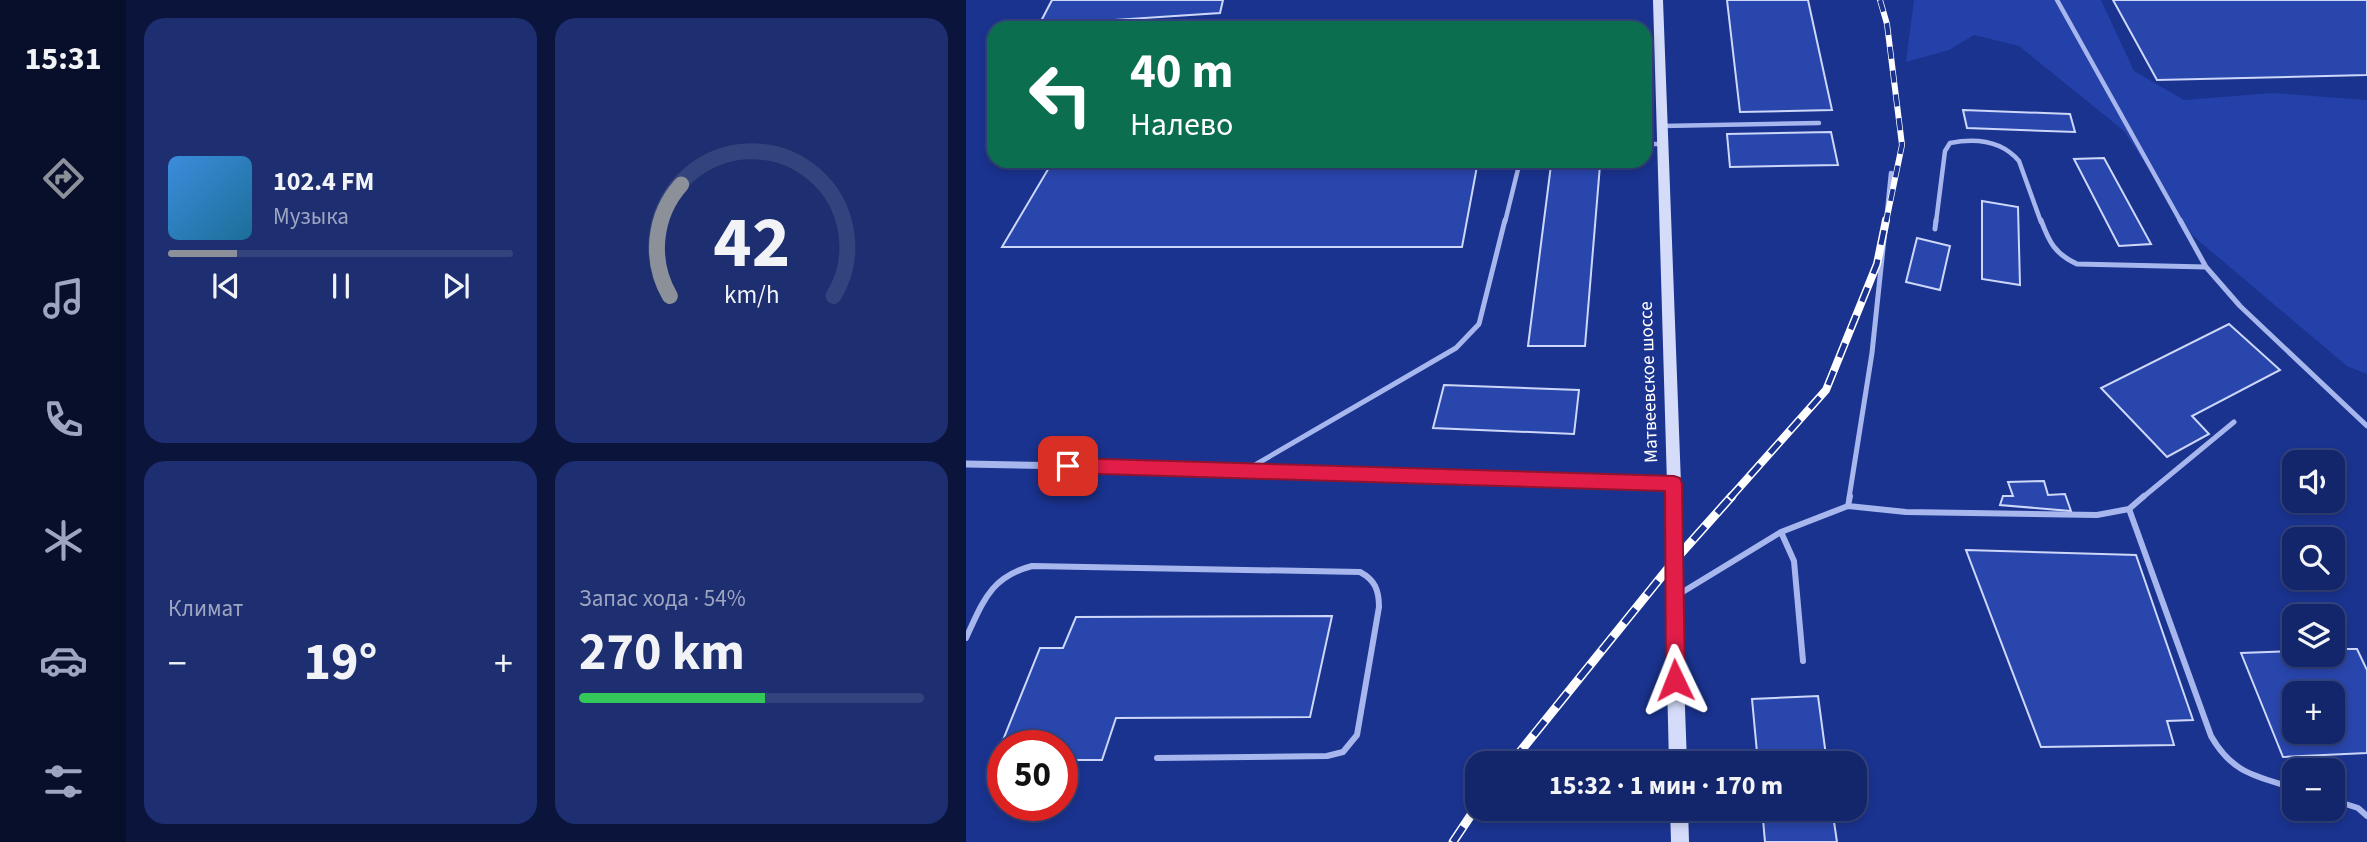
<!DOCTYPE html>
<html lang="ru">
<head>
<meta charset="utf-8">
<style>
  :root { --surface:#14266b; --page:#1d2e71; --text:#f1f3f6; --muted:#9da5c1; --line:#33437e; --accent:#8c9099 }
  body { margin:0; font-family:"Source Sans 3",sans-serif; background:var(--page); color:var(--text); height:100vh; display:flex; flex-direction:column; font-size:26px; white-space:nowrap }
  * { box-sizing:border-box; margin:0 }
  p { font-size:23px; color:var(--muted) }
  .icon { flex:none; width:38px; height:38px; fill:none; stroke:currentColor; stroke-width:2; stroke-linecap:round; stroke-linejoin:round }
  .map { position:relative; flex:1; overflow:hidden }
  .side { display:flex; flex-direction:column; gap:18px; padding:18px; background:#0b153b; width:840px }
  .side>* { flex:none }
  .hud { position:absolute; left:21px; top:21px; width:665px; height:147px; border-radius:21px; box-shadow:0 4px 10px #0003,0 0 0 2px var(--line); background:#0b6e4f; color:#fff; overflow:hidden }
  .buttons { position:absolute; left:1316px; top:450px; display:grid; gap:14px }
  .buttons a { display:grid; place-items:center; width:63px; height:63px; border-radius:14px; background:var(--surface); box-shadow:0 4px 10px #0003,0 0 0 2px var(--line); font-size:35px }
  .speed { position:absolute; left:21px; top:730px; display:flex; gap:14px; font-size:35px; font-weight:700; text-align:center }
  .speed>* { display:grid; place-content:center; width:91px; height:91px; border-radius:50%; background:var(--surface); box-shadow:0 4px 10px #0003,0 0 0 2px var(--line); line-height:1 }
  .speed .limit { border:10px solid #d22; background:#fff; color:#111 }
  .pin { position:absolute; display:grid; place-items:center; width:60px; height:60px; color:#fff; margin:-30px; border-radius:14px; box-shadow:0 4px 10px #0006 }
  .me { position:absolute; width:77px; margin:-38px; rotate:358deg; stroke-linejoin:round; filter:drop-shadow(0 0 5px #0008) }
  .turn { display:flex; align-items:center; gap:24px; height:147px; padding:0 28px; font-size:32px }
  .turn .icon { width:91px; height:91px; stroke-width:2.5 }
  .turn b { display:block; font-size:49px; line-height:60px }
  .big { font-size:52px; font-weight:700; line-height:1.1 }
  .side .card { flex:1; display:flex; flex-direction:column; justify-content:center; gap:10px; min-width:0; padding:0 24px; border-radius:21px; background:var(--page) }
  .side .dial { align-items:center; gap:0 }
  .dial svg { height:182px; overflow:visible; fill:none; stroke:var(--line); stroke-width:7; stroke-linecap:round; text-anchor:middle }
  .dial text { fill:var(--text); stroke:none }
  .song { display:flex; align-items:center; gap:21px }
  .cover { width:84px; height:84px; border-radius:10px; background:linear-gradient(135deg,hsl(210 70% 55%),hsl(200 70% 35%)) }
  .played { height:7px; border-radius:4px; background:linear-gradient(90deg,var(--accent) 20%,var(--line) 20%) }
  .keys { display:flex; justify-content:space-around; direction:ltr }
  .heat { display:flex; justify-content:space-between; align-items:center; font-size:38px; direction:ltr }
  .charge { height:10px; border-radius:5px; background:linear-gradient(90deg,#34c759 54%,var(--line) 0) }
  .side .tiles { flex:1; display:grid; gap:18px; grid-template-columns:repeat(2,1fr) }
  .trip { position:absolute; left:499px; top:751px; width:402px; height:70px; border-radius:21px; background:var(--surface); box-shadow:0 4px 10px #0003,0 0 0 2px var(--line); font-weight:700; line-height:70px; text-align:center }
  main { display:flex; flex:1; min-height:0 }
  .tab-bar { display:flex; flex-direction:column; width:126px; justify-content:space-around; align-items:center; background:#080f2b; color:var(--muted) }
  .tab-bar .icon { width:49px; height:49px }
  .tab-bar .active { color:var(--accent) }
  .tab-bar b { font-size:32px; color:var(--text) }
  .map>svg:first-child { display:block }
  .green { fill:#2341a8 }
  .building { fill:#2946ad; stroke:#cdd7fa; stroke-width:2; fill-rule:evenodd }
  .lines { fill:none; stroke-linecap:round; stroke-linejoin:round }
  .service-far2 { stroke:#a7b7ee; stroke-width:4.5 }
  .service-far1 { stroke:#a7b7ee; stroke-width:5 }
  .service { stroke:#a7b7ee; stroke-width:6 }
  .minor { stroke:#a7b7ee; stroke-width:7 }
  .secondary { fill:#d4dcfa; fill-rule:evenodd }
  .rail-far2-casing { stroke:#fff; stroke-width:6 }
  .rail-far1-casing { stroke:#fff; stroke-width:8 }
  .rail-casing { stroke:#fff; stroke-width:9 }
  .rail-far2 { stroke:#1a338f; stroke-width:4.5; stroke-dasharray:12; stroke-linecap:butt }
  .rail-far1 { stroke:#1a338f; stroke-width:5; stroke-dasharray:15; stroke-linecap:butt }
  .rail { stroke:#1a338f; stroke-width:6; stroke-dasharray:18; stroke-linecap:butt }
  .route { fill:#e11d48; stroke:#92132f; stroke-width:2 }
  .labels { text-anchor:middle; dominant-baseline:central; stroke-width:7; stroke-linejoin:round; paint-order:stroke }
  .street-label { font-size:19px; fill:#fff; stroke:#1a338f }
</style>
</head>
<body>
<main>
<nav class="tab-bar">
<b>15:31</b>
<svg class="icon active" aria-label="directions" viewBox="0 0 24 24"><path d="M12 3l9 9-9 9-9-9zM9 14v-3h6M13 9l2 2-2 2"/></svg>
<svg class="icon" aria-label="music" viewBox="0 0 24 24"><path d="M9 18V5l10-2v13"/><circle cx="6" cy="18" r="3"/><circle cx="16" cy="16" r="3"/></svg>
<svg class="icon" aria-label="phone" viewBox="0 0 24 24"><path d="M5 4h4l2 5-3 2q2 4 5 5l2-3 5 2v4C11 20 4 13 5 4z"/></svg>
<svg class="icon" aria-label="climate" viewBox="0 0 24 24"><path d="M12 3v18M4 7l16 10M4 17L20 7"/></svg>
<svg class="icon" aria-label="car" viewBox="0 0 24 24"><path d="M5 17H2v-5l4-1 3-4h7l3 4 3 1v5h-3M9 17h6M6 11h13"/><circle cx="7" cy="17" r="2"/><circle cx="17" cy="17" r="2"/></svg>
<svg class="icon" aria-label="filters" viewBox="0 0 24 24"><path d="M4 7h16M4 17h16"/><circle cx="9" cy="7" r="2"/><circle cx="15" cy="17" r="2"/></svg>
</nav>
<section class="side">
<div class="tiles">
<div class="card">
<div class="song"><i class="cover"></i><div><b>102.4 FM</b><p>Музыка</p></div></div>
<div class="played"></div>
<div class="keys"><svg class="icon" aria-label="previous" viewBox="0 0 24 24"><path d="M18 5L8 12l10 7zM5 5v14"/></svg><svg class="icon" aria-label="pause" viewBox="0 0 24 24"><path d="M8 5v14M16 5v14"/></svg><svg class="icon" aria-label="next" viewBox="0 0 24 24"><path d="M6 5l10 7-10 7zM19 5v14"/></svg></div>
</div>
<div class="card dial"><svg viewBox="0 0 100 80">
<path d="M14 69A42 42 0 1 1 86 69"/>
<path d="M14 69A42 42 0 0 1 19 20" stroke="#8c9099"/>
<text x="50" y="56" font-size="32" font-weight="700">42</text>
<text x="50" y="72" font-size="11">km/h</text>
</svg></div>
<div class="card"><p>Климат</p>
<div class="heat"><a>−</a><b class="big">19°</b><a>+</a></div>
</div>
<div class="card"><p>Запас хода · 54%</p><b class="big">270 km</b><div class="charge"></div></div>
</div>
</section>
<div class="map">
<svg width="1401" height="842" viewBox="0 0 1401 842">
  <rect width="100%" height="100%" fill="#1a338f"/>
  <path class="green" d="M948,0H1135L1168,71L1218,100L1307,93L1401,100V374L1381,366L1226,235L1158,131L1053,46L1008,35L983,50L940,62Z"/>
  <path class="building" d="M86,0H257L254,13L73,25Z
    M761,0H842L866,110L774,112Z
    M1147,0H1401V75L1191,80Z
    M997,110L1104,114L1109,132L1001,128Z
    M865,132L872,165L764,167L761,134Z
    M1138,158L1185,244L1153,246L1108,159Z
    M87,161H512L496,247H36Z
    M585,165H634L619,346H562Z
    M1016,201L1052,207L1054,285L1016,279Z
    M951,238L984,246L974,290L940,282Z
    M1263,324L1314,370L1226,416L1243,434L1201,457L1135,388Z
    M478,385L613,390L608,434L467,428Z
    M1078,481L1082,495L1099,494L1105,511L1034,505L1037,496H1047L1042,482Z
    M1000,550L1170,555L1227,720L1201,721L1208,745L1075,747Z
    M366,616L344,717L150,718L136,760H96V746H37V760H29L74,648H97L110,617Z
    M1367,649H1391L1401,670V753L1317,757L1275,653L1328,651V654H1367ZM1328,693H1367V732H1328Z
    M852,696L861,763H792L786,699Z
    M796,808H866L871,842H799Z"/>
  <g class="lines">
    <path class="service-far2" d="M1091,0L1215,222
      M696,126L853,123
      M679,144H696
      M539,222L554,161
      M920,222L925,173
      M970,222L979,151L984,143C1010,138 1035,140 1053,161L1075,222"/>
    <path class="service-far1" d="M1075,220C1083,242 1089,254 1111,264L1240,267
      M1214,220L1240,267L1274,306L1401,426
      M969,229L970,220
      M282,469L490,348L513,324L539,220
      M883,498L906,353L920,220
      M1176,498L1268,422"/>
    <path class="service" d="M882,506L884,496
      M1163,509L1245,736C1266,773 1289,776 1328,788
      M815,532L828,561L837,661
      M710,596L815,532L882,506L940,512L1131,515L1163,509L1178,496
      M0,638C17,602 24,577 66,566L394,572C409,580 413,590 413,607L391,735L377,752L361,756L191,758
      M1367,800L1392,808L1401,816"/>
    <path class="minor" d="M0,464L281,469L708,484"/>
    <path class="secondary" d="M687,0H697L715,484V598L721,763H703L699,598L701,484Z
      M704,808H722L723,842H705Z"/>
    <g class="rail-far2-casing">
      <path id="rail-far2" d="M914,0L921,24L936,145L920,222"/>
    </g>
    <g class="rail-far1-casing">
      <path id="rail-far1" d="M764,498L860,390L911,264L920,220"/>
    </g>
    <g class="rail-casing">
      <path id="rail" d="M545,763L708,561L766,496
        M487,842L511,806"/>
    </g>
    <use href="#rail-far2" class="rail-far2"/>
    <use href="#rail-far1" class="rail-far1"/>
    <use href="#rail" class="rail"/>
  </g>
  <path class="route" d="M102,458L708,476L714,478L716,484L719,680L716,687L709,690L703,687L700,680L699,491L102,473L97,471L94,466L97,461Z"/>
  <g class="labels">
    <g class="street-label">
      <text transform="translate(683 382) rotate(-92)">Матвеевское шоссе</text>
    </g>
  </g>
</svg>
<div class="buttons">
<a><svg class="icon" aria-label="sound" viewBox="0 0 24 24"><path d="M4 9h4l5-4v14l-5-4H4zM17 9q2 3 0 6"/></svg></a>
<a><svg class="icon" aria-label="search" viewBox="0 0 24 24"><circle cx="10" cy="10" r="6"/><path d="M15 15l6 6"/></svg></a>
<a><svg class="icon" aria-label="layers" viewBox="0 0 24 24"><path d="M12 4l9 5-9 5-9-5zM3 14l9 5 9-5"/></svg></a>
<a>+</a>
<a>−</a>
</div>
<div class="speed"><div class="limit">50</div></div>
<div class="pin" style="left:102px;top:466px;background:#d93025"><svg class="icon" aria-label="arrive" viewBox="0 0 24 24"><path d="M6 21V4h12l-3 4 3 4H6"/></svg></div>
<svg class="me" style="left:709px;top:680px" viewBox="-20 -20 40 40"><path d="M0-17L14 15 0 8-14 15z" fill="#e11d48" stroke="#fff" stroke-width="4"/></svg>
<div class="trip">15:32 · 1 мин · 170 m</div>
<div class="hud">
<div class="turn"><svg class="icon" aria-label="left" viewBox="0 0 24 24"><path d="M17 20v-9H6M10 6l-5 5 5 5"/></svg><div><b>40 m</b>Налево</div></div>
</div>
</div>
</main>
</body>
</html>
